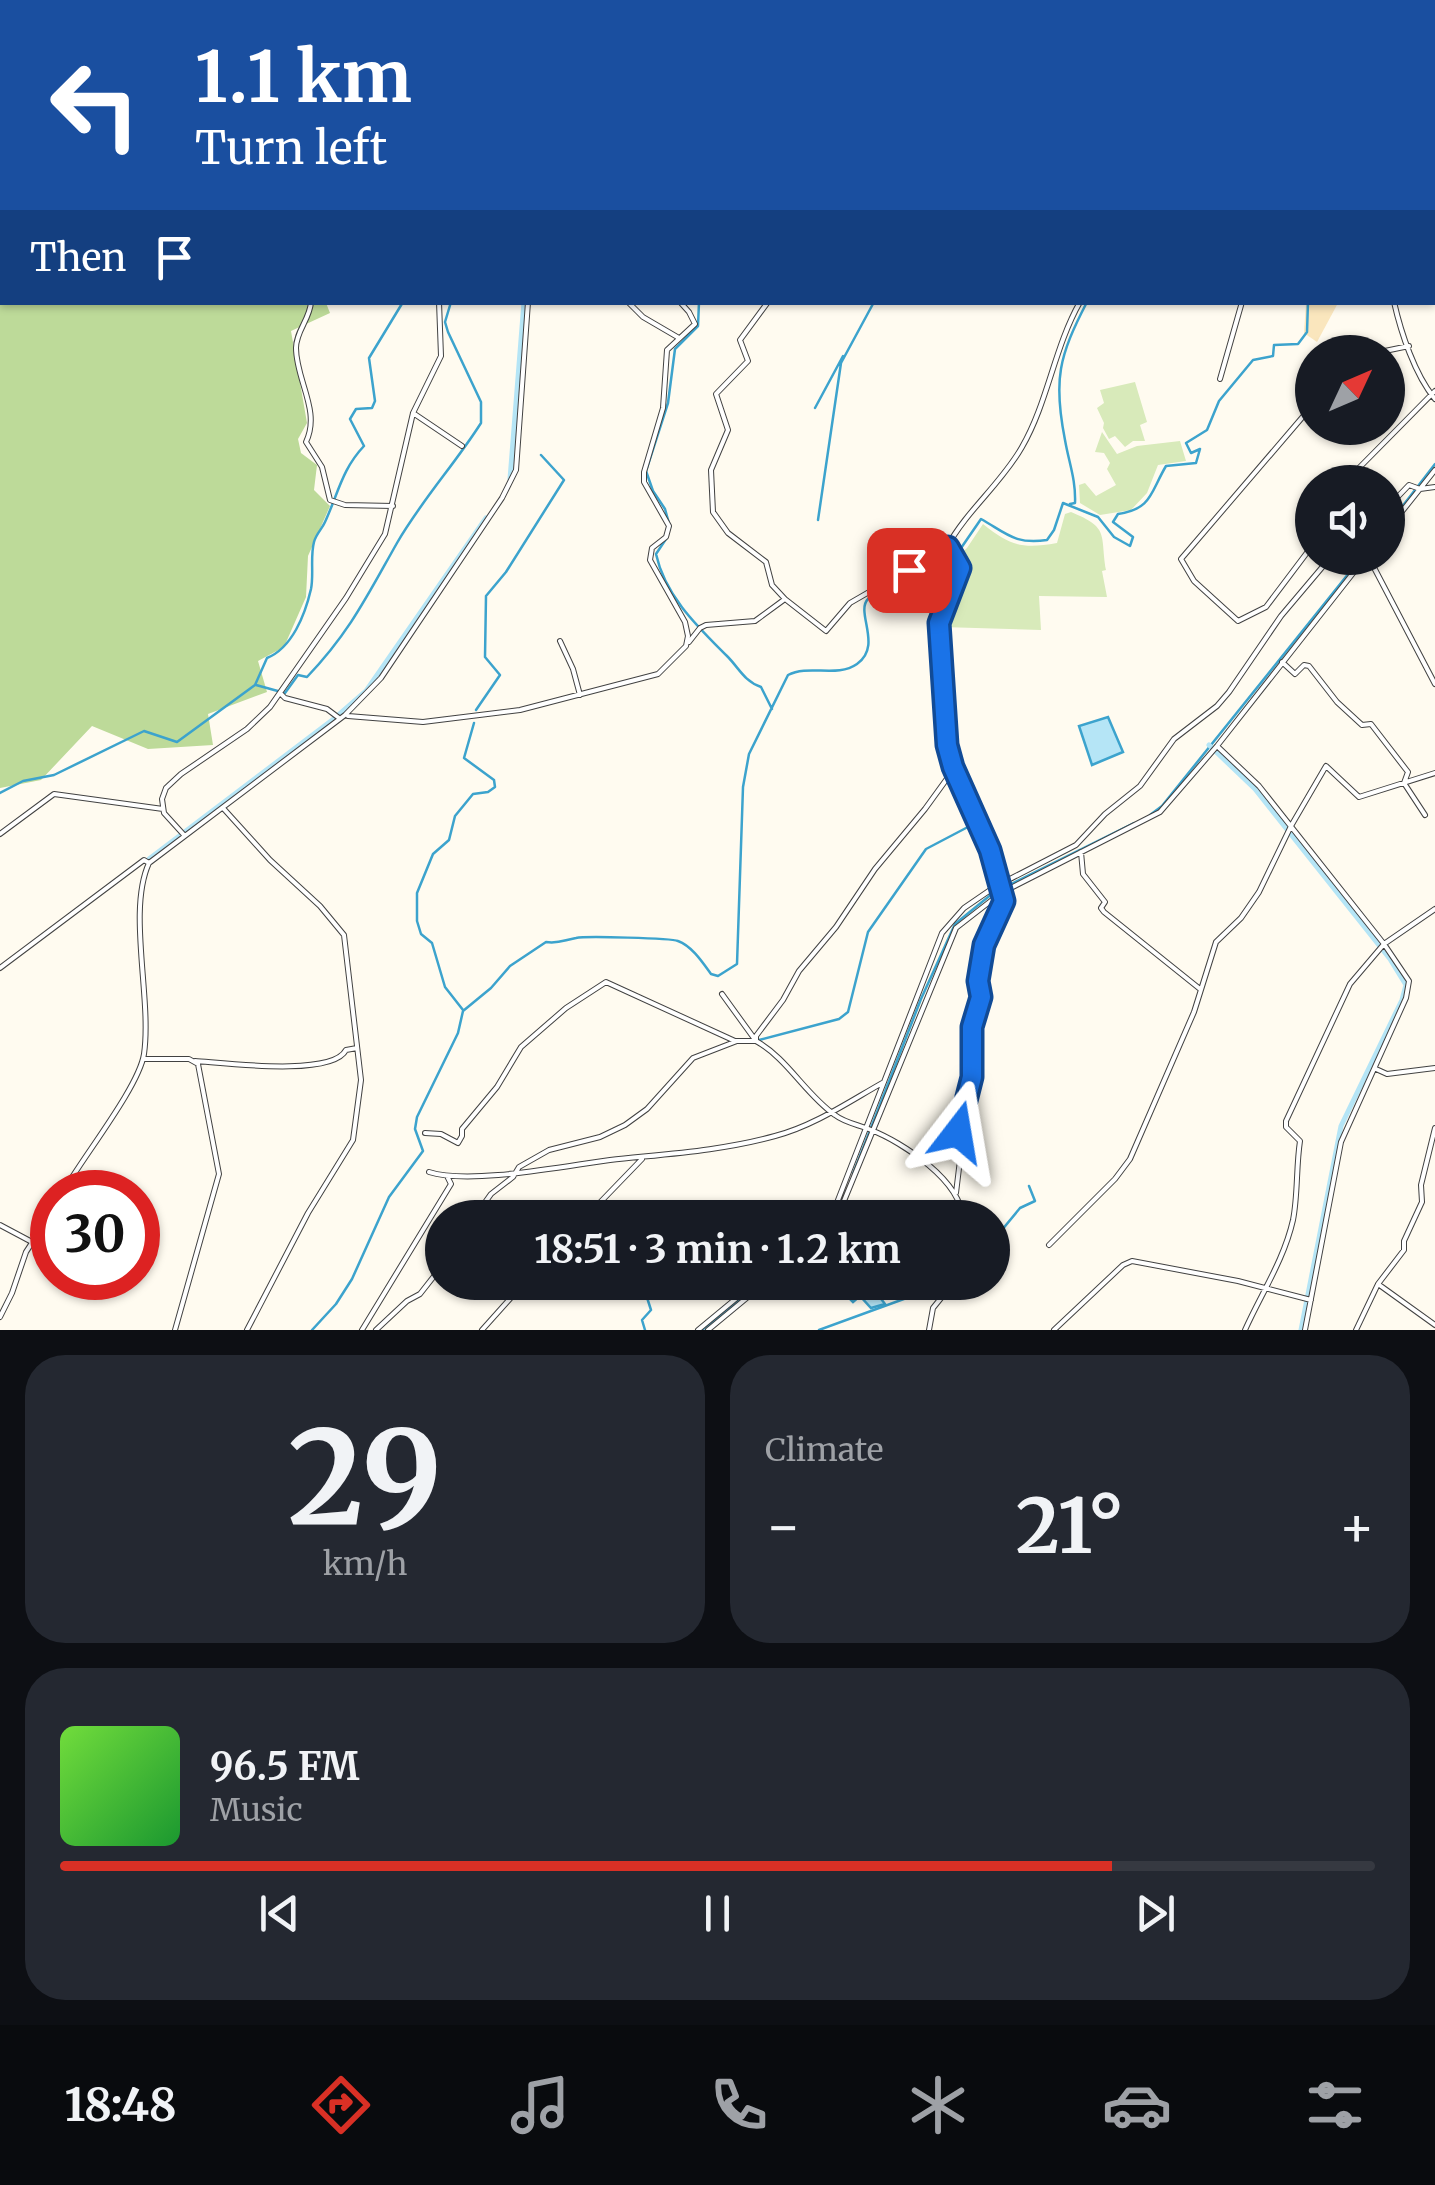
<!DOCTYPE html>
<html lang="en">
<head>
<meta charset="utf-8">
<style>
  :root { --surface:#171b24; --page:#242831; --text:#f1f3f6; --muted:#9ea1a6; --line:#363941; --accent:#d93025 }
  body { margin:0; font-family:Merriweather,serif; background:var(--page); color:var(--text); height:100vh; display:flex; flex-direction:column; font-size:38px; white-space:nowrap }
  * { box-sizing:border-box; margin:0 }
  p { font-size:32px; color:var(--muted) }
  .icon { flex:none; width:55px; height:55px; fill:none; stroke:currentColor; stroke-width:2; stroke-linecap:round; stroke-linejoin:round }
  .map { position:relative; height:1330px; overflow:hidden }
  .side { display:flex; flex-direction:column; gap:25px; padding:25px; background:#0d0f14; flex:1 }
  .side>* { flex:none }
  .hud { position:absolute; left:0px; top:0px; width:1435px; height:305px; box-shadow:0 2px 8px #0004; background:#1a4fa0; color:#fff; overflow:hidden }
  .needle { width:65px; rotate:46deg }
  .controls { position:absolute; left:1295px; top:335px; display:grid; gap:20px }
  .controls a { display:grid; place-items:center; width:110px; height:110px; border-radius:50%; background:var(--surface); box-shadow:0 2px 8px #0004; font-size:50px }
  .speed { position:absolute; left:30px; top:1170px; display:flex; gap:20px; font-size:50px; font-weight:700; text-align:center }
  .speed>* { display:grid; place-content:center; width:130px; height:130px; border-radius:50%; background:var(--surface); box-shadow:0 2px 8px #0004; line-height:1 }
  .speed .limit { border:15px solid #d22; background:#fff; color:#111 }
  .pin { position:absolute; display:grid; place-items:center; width:85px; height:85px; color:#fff; margin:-42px; border-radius:20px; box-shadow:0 5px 15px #0006 }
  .me { position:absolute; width:110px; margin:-55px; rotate:14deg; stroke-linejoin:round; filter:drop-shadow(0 0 8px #0008) }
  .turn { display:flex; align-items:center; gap:35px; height:210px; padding:0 30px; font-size:45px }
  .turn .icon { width:130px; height:130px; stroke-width:2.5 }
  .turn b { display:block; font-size:70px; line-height:85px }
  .then { display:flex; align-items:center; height:95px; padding:0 30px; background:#0003; gap:20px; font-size:38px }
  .big { font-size:75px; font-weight:700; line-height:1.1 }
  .side .tile { flex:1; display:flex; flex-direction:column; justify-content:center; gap:15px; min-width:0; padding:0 35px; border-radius:40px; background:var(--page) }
  .side .dial { align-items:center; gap:0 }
  .dial b { font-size:130px; line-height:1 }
  .song { display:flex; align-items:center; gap:30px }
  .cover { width:120px; height:120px; border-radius:15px; background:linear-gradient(135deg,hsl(100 70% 55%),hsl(130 70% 35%)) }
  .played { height:10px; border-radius:5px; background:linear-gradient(90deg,var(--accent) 80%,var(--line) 80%) }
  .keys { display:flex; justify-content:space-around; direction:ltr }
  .heat { display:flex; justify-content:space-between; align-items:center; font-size:55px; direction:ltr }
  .side .tiles { flex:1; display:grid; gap:25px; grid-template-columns:1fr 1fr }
  .tile:last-child { grid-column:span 2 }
  .trip { position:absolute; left:425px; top:1200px; width:585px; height:100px; border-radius:50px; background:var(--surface); box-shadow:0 2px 8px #0004; font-weight:700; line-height:100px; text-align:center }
  .tabs { display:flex; height:160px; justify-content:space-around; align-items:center; background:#090b0e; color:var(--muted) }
  .tabs .icon { width:70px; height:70px }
  .tabs .selected { color:var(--accent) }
  .tabs b { font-size:45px; color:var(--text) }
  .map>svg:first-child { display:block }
  .green { fill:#d8eaba }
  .forest { fill:#bdda99 }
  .sand { fill:#fae6bd }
  .water { fill:#b5e5f6; stroke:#3ca3cd; stroke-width:2.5 }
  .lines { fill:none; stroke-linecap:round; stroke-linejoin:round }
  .stream { stroke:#3ca3cd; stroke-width:2.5 }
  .canal { stroke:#b5e5f6; stroke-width:5 }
  .street-casing { stroke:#424242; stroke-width:6 }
  .street { stroke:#fff; stroke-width:4 }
  .route-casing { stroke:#114b97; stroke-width:25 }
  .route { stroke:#1a73e8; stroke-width:18 }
</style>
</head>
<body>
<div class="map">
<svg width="1435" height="1330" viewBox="0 0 1435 1330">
  <rect width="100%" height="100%" fill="#fffbf0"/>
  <path class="green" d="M1135,382L1147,422L1140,425L1145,441H1133L1125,447L1115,436L1109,439L1103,428L1104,423L1097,408L1104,403L1100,390Z
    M1102,432L1117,454L1137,446L1180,441L1186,461L1158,465L1147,493L1131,510L1100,515L1080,503L1079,485L1085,483L1096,496L1116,485L1107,469L1110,463L1104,453L1095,452Z
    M1071,512C1110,528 1100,534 1106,570L1102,571L1107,597L1039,596L1041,630L942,627L961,571L956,558L967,548L983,524C1010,546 1023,549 1057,543L1065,514Z"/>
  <path class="forest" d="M0,0H247L248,2H2V302L326,303L330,313L291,331L307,423L298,439L301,453L317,465L314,490L330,506L308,556L306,597L284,647L258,661L267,692L208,714L213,745L148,749L92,726L41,780L0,788Z"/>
  <path class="sand" d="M1306,303H1338L1317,342L1304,333Z"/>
  <path class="water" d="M1108,717L1123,752L1092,765L1079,726Z
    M834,1283H869L885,1304L871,1308L860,1296L853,1302Z"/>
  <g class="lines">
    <path class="stream" d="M367,0V2
      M933,0L934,2
      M1092,0L1094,2
      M430,2L432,0
      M1432,40L1435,32
      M815,408L843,356
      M1070,504L1075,503C1076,480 1069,463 1065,440C1053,380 1059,356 1087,302
      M818,520L841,363L874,302
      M1388,525L1435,464
      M670,527L665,509L653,491L646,471L668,403L675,349L698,326L699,302
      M666,539L656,554C665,596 698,627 727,656C739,668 744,681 761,687L772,709
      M256,685L285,693L298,675L307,677C350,632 367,596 397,543C421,501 455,464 481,423V402L448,332L445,322L451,302
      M476,710L500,675L485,657L486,596L506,572L564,480L541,455
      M0,793L23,781L54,775L144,731L177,742L255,685L267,658C292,648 305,615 311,589C314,574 310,557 314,542C316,534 322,529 325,522C338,494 342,469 364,446L350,419L356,409L372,408L375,401L369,358L403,302
      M1150,815L1162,806L1361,558
      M463,1010L445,987L432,943L421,934L417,921V893L433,854L449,840L455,816L473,794L488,792L495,787L494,780L464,758L474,723
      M759,1040L839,1019L848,1012L868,932L926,849L966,828
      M853,1174L921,999L955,924L993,893L1134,823
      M992,1242L1020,1208L1035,1201L1029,1186
      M642,1282L651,1310L642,1320L645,1330
      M928,1291L951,1282
      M312,1330L336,1304L352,1279L389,1197L423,1151L415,1129L417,1117L458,1033L463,1011L491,988L510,966L546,942C559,944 564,940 576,938C585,936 671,938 678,941C692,946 703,963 711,974L718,976L737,964L743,787L749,754L788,675C809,664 837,678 857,664C883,646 855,612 868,599C878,589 908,596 922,593L941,558L959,551L981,519C1006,533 1015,545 1047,540L1054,530L1063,503L1098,517L1114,537L1130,546L1133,537L1113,522L1118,514C1152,509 1150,493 1166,466L1196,463L1200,449L1191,453L1186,443L1207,430L1219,401L1253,360L1273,356L1274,345L1298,344L1307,332L1308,302
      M702,1330L761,1282
      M819,1330L923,1292"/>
    <path class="canal" d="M545,2V0
      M1070,2L1074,0
      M510,479L524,302
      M1209,745L1255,789L1390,959L1406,985L1402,1000L1341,1126L1301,1330
      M149,859L335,718L366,691L486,518"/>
    <g class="street-casing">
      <path id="street" d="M238,0V2
        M327,0V2
        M829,0L834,2
        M884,0L889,2
        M964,0L967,2
        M1041,0L1042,2
        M1119,0V2
        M550,2V0
        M614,2L616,0
        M706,2L707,0
        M801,2L802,0
        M852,2L853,0
        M970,2L974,0
        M1017,2L1021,0
        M1076,2L1083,0
        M1320,2V0
        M1381,2L1384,0
        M1432,15L1435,10
        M1432,60L1435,54
        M1432,72L1435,83
        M1435,97V118
        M1432,184L1435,132
        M311,302C310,319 296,331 296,348C296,380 321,411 306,442L322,467L330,500L345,505L393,506
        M628,302L643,317L679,338
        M768,302L740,340L748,361L716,394L728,430L711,470L713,512L728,533L766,562L772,585L785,599
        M1394,302C1401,333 1415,375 1435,399
        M1380,352L1409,346
        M1220,379L1242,302
        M1312,406L1181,559L1194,581L1238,621L1266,607L1312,546
        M413,413L462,446
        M1349,482L1353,474L1435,391
        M1388,507L1409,485L1420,489L1435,487
        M1388,529L1435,470
        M1369,558L1435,684
        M560,641L573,669L580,695
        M689,642L700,628L706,625L755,621L785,599L826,631L850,603L947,547
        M1282,662L1295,674L1304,665L1309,666L1337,702L1362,725L1371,724L1408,772L1404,783L1425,815
        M280,693L285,698L327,709L339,718
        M348,716L423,722L520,710L658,674L686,646L688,636L685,622L650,560L652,548L666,537L669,526L644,482V472L663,408L667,350L695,324L689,312L680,302
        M1218,747L1259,786L1384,944L1409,981L1406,998L1341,1142L1305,1330
        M954,769L925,809L875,869L836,927L799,971L783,1000L756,1036V1041C787,1058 806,1095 835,1115C845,1123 860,1125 871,1130C902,1142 962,1181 962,1218
        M223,808L270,860L320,906L344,935L361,1080L353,1140L308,1213L247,1330
        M0,834L54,794L163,809
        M184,835L164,813L162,799L166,788L181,774L247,729L270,707L346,598L385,534L413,413L441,356L439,302
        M1081,852L1083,874L1105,902L1101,908L1104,912L1200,989
        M998,879L1008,880L1076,845L1105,814L1140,786L1174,739L1217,706L1229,692L1281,616L1330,558
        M0,968L144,860L149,863
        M722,994L756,1041
        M143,1059H189L198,1064L219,1174L175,1330
        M195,1061C225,1063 332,1077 346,1050L357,1048
        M1376,1069L1387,1074L1435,1068
        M1435,1128L1421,1185L1422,1202L1404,1241V1250L1378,1284L1435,1325
        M425,1133L441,1134L458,1143L462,1136V1129L497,1087L521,1047L566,1008L606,982L735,1041H756
        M429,1172C470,1185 564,1166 610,1160C665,1154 721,1151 775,1136C814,1126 850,1101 884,1082
        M63,1192C82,1158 139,1087 144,1054C152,998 127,911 149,863L345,715L381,678L502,498L516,470L528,302
        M956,1193L960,1160L958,1129L971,1077L973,1020L981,997L978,981L980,964L984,945L1004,901L990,850L953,767L947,745L939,623L960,568L947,547C967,510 1001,484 1022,447C1048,402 1054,348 1080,302
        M474,1218L491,1194L513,1177L519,1167L549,1150L600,1137L625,1125L647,1109L693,1058L737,1041
        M585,1218L642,1159
        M831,1218L942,933L964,908L999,884
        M837,1218L956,928L1001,893L1160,812L1217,746L1365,558
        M0,1225L32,1242
        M1049,1245L1115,1179L1130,1159L1194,1012L1216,942L1241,918L1259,892L1291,826L1326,766L1359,797L1435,773
        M0,1317L12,1293L26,1252L52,1212
        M362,1330L451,1184L448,1178
        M376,1330L407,1301L420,1294L442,1266
        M482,1330L525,1282
        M698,1330L756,1282
        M708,1330L766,1282
        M929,1330L933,1308L954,1282
        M1054,1330L1123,1265L1132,1261L1238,1281L1311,1300
        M1245,1330C1261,1294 1284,1260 1293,1220C1298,1195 1296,1167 1300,1141L1286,1127V1121L1350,984L1384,944L1435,909
        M1356,1330L1378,1284"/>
    </g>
    <use href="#street" class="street"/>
  </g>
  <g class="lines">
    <g class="route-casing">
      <path id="route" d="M909,570L948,547L960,568L939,623L947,745L953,767L990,850L1004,901L984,945L978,981L981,997L972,1027V1077L958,1132"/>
    </g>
    <use href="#route" class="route"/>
  </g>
</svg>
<div class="controls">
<a><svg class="needle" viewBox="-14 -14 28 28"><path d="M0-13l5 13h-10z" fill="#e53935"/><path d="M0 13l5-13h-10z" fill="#9ea1a6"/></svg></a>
<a><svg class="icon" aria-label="sound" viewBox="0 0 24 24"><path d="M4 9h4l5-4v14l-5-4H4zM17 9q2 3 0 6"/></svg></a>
</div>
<div class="speed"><div class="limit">30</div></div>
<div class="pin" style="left:909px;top:570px;background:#d93025"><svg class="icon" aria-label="arrive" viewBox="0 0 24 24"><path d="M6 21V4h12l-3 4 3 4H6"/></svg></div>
<svg class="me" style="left:958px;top:1132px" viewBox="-20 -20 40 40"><path d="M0-17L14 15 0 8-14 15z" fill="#1a73e8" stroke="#fff" stroke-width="4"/></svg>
<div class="trip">18:51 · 3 min · 1.2 km</div>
<div class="hud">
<div class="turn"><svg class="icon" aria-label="left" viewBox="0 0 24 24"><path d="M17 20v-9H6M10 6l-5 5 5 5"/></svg><div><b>1.1 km</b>Turn left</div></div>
<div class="then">Then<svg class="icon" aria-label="arrive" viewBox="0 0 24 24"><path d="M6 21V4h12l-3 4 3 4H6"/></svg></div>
</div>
</div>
<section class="side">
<div class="tiles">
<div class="tile dial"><b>29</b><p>km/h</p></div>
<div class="tile"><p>Climate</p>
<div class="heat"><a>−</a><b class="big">21°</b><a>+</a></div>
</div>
<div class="tile">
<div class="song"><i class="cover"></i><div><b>96.5 FM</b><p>Music</p></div></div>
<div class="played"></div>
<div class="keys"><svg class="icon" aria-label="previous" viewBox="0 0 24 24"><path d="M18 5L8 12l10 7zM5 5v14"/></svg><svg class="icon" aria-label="pause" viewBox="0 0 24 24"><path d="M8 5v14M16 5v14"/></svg><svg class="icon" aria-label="next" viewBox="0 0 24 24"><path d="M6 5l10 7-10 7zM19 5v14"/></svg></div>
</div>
</div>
</section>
<nav class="tabs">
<b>18:48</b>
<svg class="icon selected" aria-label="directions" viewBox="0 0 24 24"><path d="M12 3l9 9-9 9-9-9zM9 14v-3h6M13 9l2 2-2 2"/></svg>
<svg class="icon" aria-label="music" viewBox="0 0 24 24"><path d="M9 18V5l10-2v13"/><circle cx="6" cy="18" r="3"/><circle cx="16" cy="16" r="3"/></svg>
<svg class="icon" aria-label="phone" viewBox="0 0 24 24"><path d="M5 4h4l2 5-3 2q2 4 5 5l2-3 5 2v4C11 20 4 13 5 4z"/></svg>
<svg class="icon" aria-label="climate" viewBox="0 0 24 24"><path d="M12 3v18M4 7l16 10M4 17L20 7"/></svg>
<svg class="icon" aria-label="car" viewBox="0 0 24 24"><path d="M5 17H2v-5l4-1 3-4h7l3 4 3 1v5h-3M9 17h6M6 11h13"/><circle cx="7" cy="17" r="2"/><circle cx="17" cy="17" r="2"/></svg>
<svg class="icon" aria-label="filters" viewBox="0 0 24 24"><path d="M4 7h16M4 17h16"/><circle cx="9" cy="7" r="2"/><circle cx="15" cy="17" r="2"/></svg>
</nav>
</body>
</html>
